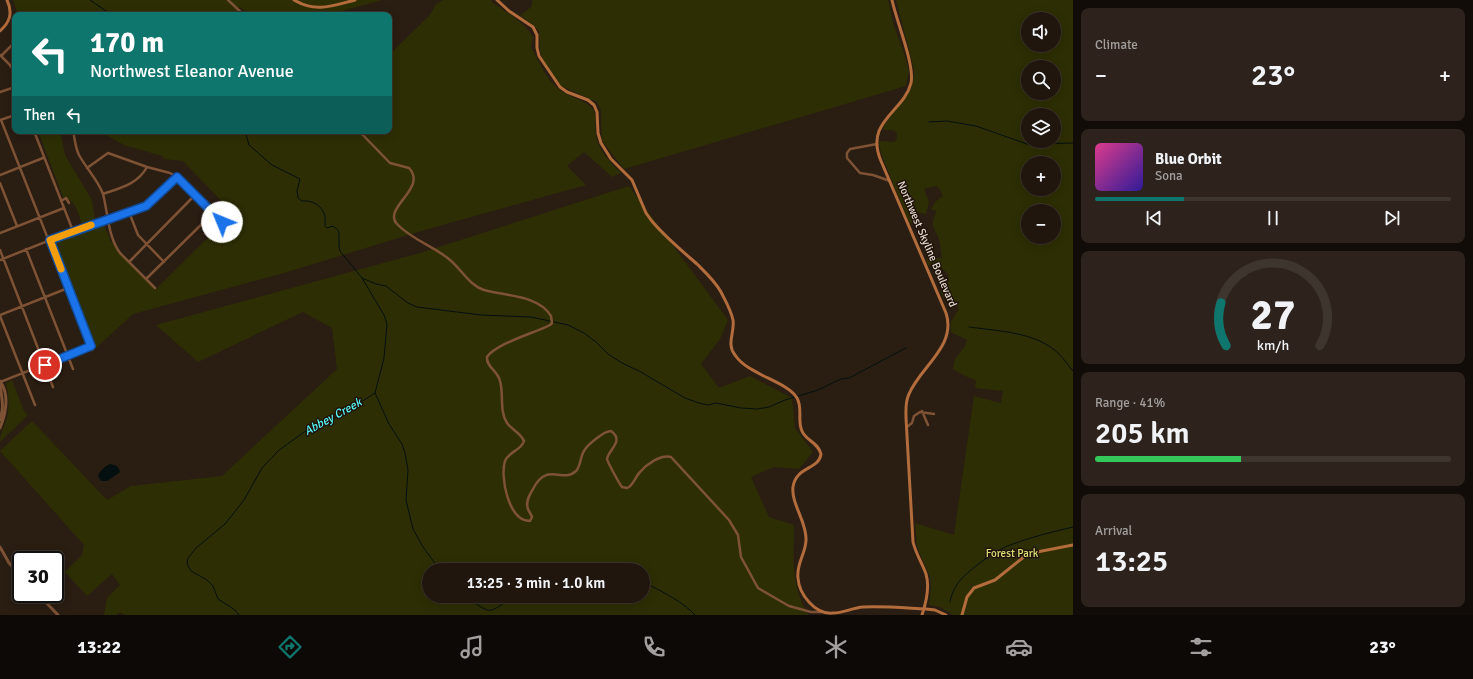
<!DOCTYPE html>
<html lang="en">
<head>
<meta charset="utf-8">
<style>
  :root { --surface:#20160e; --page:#2d231c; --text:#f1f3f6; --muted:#a29f9e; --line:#3d352e; --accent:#0f766e }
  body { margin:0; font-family:Signika,sans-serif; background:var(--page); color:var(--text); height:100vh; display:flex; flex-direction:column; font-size:15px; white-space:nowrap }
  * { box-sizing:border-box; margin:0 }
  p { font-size:13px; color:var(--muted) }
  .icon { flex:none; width:22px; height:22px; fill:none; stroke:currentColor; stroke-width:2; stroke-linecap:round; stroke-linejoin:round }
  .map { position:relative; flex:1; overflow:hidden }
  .sheet { display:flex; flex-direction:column; gap:8px; padding:8px; background:#120c08; width:400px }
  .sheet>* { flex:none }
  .hud { position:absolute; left:12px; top:12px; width:380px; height:122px; border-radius:8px; box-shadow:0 2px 10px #0003,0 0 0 1px var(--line); background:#0f766e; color:#fff; overflow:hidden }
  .buttons { position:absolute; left:1021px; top:12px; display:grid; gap:8px }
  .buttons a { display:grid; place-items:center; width:40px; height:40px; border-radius:50%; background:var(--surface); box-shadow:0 2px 10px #0003,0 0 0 1px var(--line); font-size:20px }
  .speed { position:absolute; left:12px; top:551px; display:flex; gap:8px; font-size:20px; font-weight:700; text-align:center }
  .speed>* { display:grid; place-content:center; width:52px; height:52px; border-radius:50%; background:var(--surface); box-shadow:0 2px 10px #0003,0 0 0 1px var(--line); line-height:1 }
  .speed .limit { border:2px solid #111; border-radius:6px; background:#fff; color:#111 }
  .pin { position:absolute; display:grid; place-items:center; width:34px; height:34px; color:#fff; margin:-17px; border:2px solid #fff; border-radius:50%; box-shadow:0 1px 4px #0007 }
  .me { position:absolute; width:44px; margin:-22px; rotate:315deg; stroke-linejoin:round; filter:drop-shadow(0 0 3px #0008) }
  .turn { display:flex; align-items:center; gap:14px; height:84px; padding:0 12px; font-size:18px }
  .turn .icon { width:52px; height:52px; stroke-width:2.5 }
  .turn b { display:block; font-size:28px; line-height:34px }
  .then { display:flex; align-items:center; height:38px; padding:0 12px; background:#0003; gap:8px; font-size:15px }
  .big { font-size:30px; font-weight:600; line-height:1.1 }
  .sheet .card { flex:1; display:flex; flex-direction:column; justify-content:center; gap:6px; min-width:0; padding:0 14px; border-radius:8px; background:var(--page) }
  .sheet .dial { align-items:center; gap:0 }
  .dial svg { height:104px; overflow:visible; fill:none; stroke:var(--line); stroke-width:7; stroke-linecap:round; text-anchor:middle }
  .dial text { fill:var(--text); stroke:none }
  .song { display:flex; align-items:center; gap:12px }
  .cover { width:48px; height:48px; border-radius:6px; background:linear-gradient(135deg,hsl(330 70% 55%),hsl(250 70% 35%)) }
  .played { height:4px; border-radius:2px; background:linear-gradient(90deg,var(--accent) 25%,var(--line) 25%) }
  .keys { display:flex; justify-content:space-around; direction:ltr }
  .heat { display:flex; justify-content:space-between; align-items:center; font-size:22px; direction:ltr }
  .charge { height:6px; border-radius:3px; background:linear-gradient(90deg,#34c759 41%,var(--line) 0) }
  .trip { position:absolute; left:422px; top:563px; width:228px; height:40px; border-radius:20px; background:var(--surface); box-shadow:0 2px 10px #0003,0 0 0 1px var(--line); font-weight:600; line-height:40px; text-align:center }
  .menu { display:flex; height:64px; justify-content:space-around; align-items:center; background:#0d0906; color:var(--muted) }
  .menu .icon { width:28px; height:28px }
  .menu .selected { color:var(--accent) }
  .menu b { font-size:18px; color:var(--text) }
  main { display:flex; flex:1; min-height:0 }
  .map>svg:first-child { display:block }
  .green { fill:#2e2e04; fill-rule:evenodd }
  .water { fill:#041010 }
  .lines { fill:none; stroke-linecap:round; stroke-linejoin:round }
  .stream { stroke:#041010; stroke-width:1 }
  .minor { stroke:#7e5235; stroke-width:2.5 }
  .tertiary { stroke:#7e5235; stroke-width:3 }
  .secondary { stroke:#b36c3c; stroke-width:3 }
  .route-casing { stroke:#114b97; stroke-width:10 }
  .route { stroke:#1a73e8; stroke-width:7 }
  .slow { stroke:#f59e0b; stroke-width:7 }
  .labels { text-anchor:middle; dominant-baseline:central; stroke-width:3; stroke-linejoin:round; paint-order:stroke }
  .street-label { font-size:11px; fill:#e1d8d0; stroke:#201309 }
  .park-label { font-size:11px; fill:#dce074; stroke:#201309 }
  .water-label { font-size:12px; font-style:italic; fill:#54f6f7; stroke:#201309 }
</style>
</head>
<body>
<main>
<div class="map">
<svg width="1073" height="615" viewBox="0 0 1073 615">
  <rect width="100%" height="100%" fill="#2a1d12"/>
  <path class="green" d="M13,0H382L327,15H249L240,7L233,15H18Z
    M443,0H491L494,4C508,13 524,22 533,37L531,47C539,61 546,80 560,90C569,97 587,101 592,108C598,115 594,126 596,135C599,151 610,162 621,173L612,177L584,152L567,166L586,185L428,229L284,273L133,314L96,348L55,242L104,224L111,242L114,241L117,248L156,289L233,213L183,161L164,159L162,156L124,145L106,135L110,131H389V52L391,53L430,15L436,4Z
    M532,0H888L894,26L904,53L909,71L906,86L624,169L602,141L601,111L597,102L561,86L543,61L540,51L539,31L531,23L520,16L532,6Z
    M896,0H1073V615H953L940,607L929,605L931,588L930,577L917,547L915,523L954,535L974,396L1001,403L1003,391L975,388L976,381L973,379L965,376L953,369L955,359L965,346L967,340L951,332V322L959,308L955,303L944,299L940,291C946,286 953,279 946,272C943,269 941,269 940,265H928L926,260L930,258H942C940,252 941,245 939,239C937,233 932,229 933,221C934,217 935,215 936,211L931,209L935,202L943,196L939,188L936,186L924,189L929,202L926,214L912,211L914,221L913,223L910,224L881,154L879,141L894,142L897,138V134L894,130H884L883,128C895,108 915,94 914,69ZM1028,19H1054V45H1028ZM1028,67H1054V93H1028ZM1028,115H1054V141H1028ZM1028,163H1054V189H1028ZM1028,211H1054V237H1028Z
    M38,131H60L65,155L92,200L95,220L82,224C78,213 76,200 63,197Z
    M629,186L728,320L720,339L701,364L719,388L750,376L792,398L795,428L813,452L799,469L774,467L751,477L769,517L794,525C794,557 790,588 809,615H125L120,612L116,615H104L107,598L120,585L112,574L87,596L65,572L82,555L84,545L0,451L32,421L107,500L131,486L222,476L337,369L332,328L303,312L198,362L156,325L420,253ZM429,570H643V596H429Z
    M12,380L24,411L28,415L0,442C0,434 3,429 6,421C10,408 9,396 6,383Z"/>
  <path class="water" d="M110,464L117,466L120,471L119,473L107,481H101L98,476C100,471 105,466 110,464Z"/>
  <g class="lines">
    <path class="stream" d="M90,0L112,15
      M929,122L947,121L976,126L1027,144L1073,143
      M245,131L249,145L272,165L300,179L297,191L298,198L302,201C312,200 322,205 325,216C325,219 325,223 325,226L327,228L333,226L338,230L339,233V246L340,251L362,278L384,315L387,324L384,358L375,393L389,424L402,444L405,453L408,470L406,500L413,529L423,547L440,570
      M362,278L376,284L386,286L408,303L417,307L481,315L531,317L568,325L584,333L596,342L608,354L622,363L639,371L685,398L699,403L708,405L716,403L741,408L757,409L769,407L785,400L818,390L841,379L849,378L906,348
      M969,327C998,331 1037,332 1059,354C1064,359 1068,365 1073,371
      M643,583C650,585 655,588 661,591C676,600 682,602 695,615
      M465,596C493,615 486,615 514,596
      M950,602C951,595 954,589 958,583C967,571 997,549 1010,545C1031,537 1052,532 1073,527
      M239,615L235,610L218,599L213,586L207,580L191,571L187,564L188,558L196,548L225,524L244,500L262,468L278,451L304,432L341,415L375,393"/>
    <path class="minor" d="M228,0L244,15
      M0,55L9,64L15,72
      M1,56L15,42
      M0,92L15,87
      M0,120L15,115
      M1,120L92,350
      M34,131L73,231
      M73,131C75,139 75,147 79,155C86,168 98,180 103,194C108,213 108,237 120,253L155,288
      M359,131L390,163L409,168C428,188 382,208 397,224C412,240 434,246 450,260C462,270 470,286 484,290C505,296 539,295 551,316L552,323L550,325C535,333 497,343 487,357C486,367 498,371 500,381C504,394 499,411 507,423C512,430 521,433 524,441C521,451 509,451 505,461C500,476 508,521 530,521L532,517C531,514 529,512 528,509C525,502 530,494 533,489C547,461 562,484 576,471C581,466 580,457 584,451C587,445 604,431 611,431C625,441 608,450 607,459C607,461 620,485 622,487L627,488L629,487C634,483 636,476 640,472C647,464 661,454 671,457L729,520L738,535L741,557L758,588L789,606L811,612H822
      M877,144L850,149L847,153V158L860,173L873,175L890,181
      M87,168L108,153L147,167L170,173L177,177L222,222
      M0,175L43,158
      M0,183L17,226
      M103,194C120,188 138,184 147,167
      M61,201L66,198L69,203
      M129,212L138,235L164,262
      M0,233L64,208
      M26,249L73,369
      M0,250L53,387
      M0,260L73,231L146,206L177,177
      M129,262L195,195
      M146,279L213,213
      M0,315L68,288
      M0,316L35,405
      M0,382L91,346
      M922,411L928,425
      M907,427L912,423L914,416L920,412L934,414"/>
    <path class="tertiary" d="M0,381C10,395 6,413 0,428
      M0,420C5,404 1,398 0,382
      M0,547L9,563L21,576
      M38,594L58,615"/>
    <path class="secondary" d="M294,0C316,13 332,6 355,0
      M497,0L509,11L533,27L537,35V48L539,56L560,87L567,92L588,100L594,105L597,112L598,133L601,143L611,159L632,180L646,213L651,220C664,236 681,250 697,264C706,273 715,281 721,292C725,300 731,310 733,320C735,332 726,344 735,355C748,375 787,381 797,398C803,408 797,421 802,431C806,441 818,442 821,454C819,470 796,466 793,487C791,504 807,522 806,540C806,553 796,564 798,578C799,594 815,615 833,613C843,613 852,608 863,607C884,606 906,608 926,609L935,610L946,615
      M892,0C896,20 915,65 911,83C904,112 864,121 881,161L946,313C957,346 920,367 909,394C905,402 906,410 906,418L913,542C916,554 922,563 926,574C930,587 926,603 922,615
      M0,31C10,22 13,13 7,0
      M962,615L967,597L974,588L995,580L1025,556L1037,552L1073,545"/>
  </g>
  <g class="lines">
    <g class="route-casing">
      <path id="route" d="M45,365L91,346L50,240L146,206L177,177L222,222"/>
    </g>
    <use href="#route" class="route"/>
    <path class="slow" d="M61,269L50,240L91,225"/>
  </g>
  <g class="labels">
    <g class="street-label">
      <text transform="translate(927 244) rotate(67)">Northwest Skyline Boulevard</text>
    </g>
    <g class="park-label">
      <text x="1012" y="553">Forest Park</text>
    </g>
    <g class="water-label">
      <text transform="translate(333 417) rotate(-29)">Abbey Creek</text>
    </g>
  </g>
</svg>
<div class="buttons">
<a><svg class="icon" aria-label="sound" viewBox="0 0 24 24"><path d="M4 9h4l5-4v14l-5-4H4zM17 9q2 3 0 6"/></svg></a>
<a><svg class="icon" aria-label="search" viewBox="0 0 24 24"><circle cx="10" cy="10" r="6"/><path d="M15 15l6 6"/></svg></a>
<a><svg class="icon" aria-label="layers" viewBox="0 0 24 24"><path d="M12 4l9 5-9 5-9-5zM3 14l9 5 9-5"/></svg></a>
<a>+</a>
<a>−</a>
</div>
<div class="speed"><div class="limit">30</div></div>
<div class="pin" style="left:45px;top:365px;background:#d93025"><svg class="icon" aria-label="arrive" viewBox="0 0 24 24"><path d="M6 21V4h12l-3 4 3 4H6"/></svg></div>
<svg class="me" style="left:222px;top:222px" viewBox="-20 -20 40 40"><circle r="19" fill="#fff"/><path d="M0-13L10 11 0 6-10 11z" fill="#1a73e8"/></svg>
<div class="trip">13:25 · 3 min · 1.0 km</div>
<div class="hud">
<div class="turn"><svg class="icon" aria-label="left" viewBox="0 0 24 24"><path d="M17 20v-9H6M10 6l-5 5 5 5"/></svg><div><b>170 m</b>Northwest Eleanor Avenue</div></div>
<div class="then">Then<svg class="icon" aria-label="left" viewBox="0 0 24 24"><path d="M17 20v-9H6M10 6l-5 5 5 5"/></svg></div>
</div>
</div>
<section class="sheet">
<div class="card"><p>Climate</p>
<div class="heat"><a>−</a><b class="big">23°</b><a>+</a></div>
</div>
<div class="card">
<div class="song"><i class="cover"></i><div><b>Blue Orbit</b><p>Sona</p></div></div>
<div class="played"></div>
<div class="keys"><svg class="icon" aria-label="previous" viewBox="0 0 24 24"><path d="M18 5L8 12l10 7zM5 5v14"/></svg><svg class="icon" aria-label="pause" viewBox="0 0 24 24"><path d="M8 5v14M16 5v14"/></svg><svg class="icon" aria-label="next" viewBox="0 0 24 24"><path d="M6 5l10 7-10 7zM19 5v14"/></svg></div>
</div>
<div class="card dial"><svg viewBox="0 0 100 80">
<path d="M14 69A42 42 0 1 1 86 69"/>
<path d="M14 69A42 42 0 0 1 10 36" stroke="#0f766e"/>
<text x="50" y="56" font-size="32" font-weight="700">27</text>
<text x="50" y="72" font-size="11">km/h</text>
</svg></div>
<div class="card"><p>Range · 41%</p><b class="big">205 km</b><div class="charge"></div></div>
<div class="card"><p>Arrival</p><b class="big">13:25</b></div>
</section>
</main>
<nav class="menu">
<b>13:22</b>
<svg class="icon selected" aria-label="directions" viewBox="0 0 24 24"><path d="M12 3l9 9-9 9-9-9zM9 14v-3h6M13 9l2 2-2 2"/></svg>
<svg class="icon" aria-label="music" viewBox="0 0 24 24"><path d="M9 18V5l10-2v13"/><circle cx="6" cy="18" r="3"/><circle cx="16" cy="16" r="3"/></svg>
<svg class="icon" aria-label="phone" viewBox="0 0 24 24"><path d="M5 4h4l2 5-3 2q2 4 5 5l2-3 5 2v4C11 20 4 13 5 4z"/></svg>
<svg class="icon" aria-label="climate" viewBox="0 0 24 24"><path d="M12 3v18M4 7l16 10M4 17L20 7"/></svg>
<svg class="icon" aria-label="car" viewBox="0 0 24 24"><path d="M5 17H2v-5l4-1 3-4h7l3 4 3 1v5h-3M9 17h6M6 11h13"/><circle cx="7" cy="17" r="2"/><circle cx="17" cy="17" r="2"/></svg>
<svg class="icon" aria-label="filters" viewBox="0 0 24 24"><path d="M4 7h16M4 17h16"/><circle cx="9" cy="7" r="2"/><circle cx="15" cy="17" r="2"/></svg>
<b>23°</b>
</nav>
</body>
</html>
